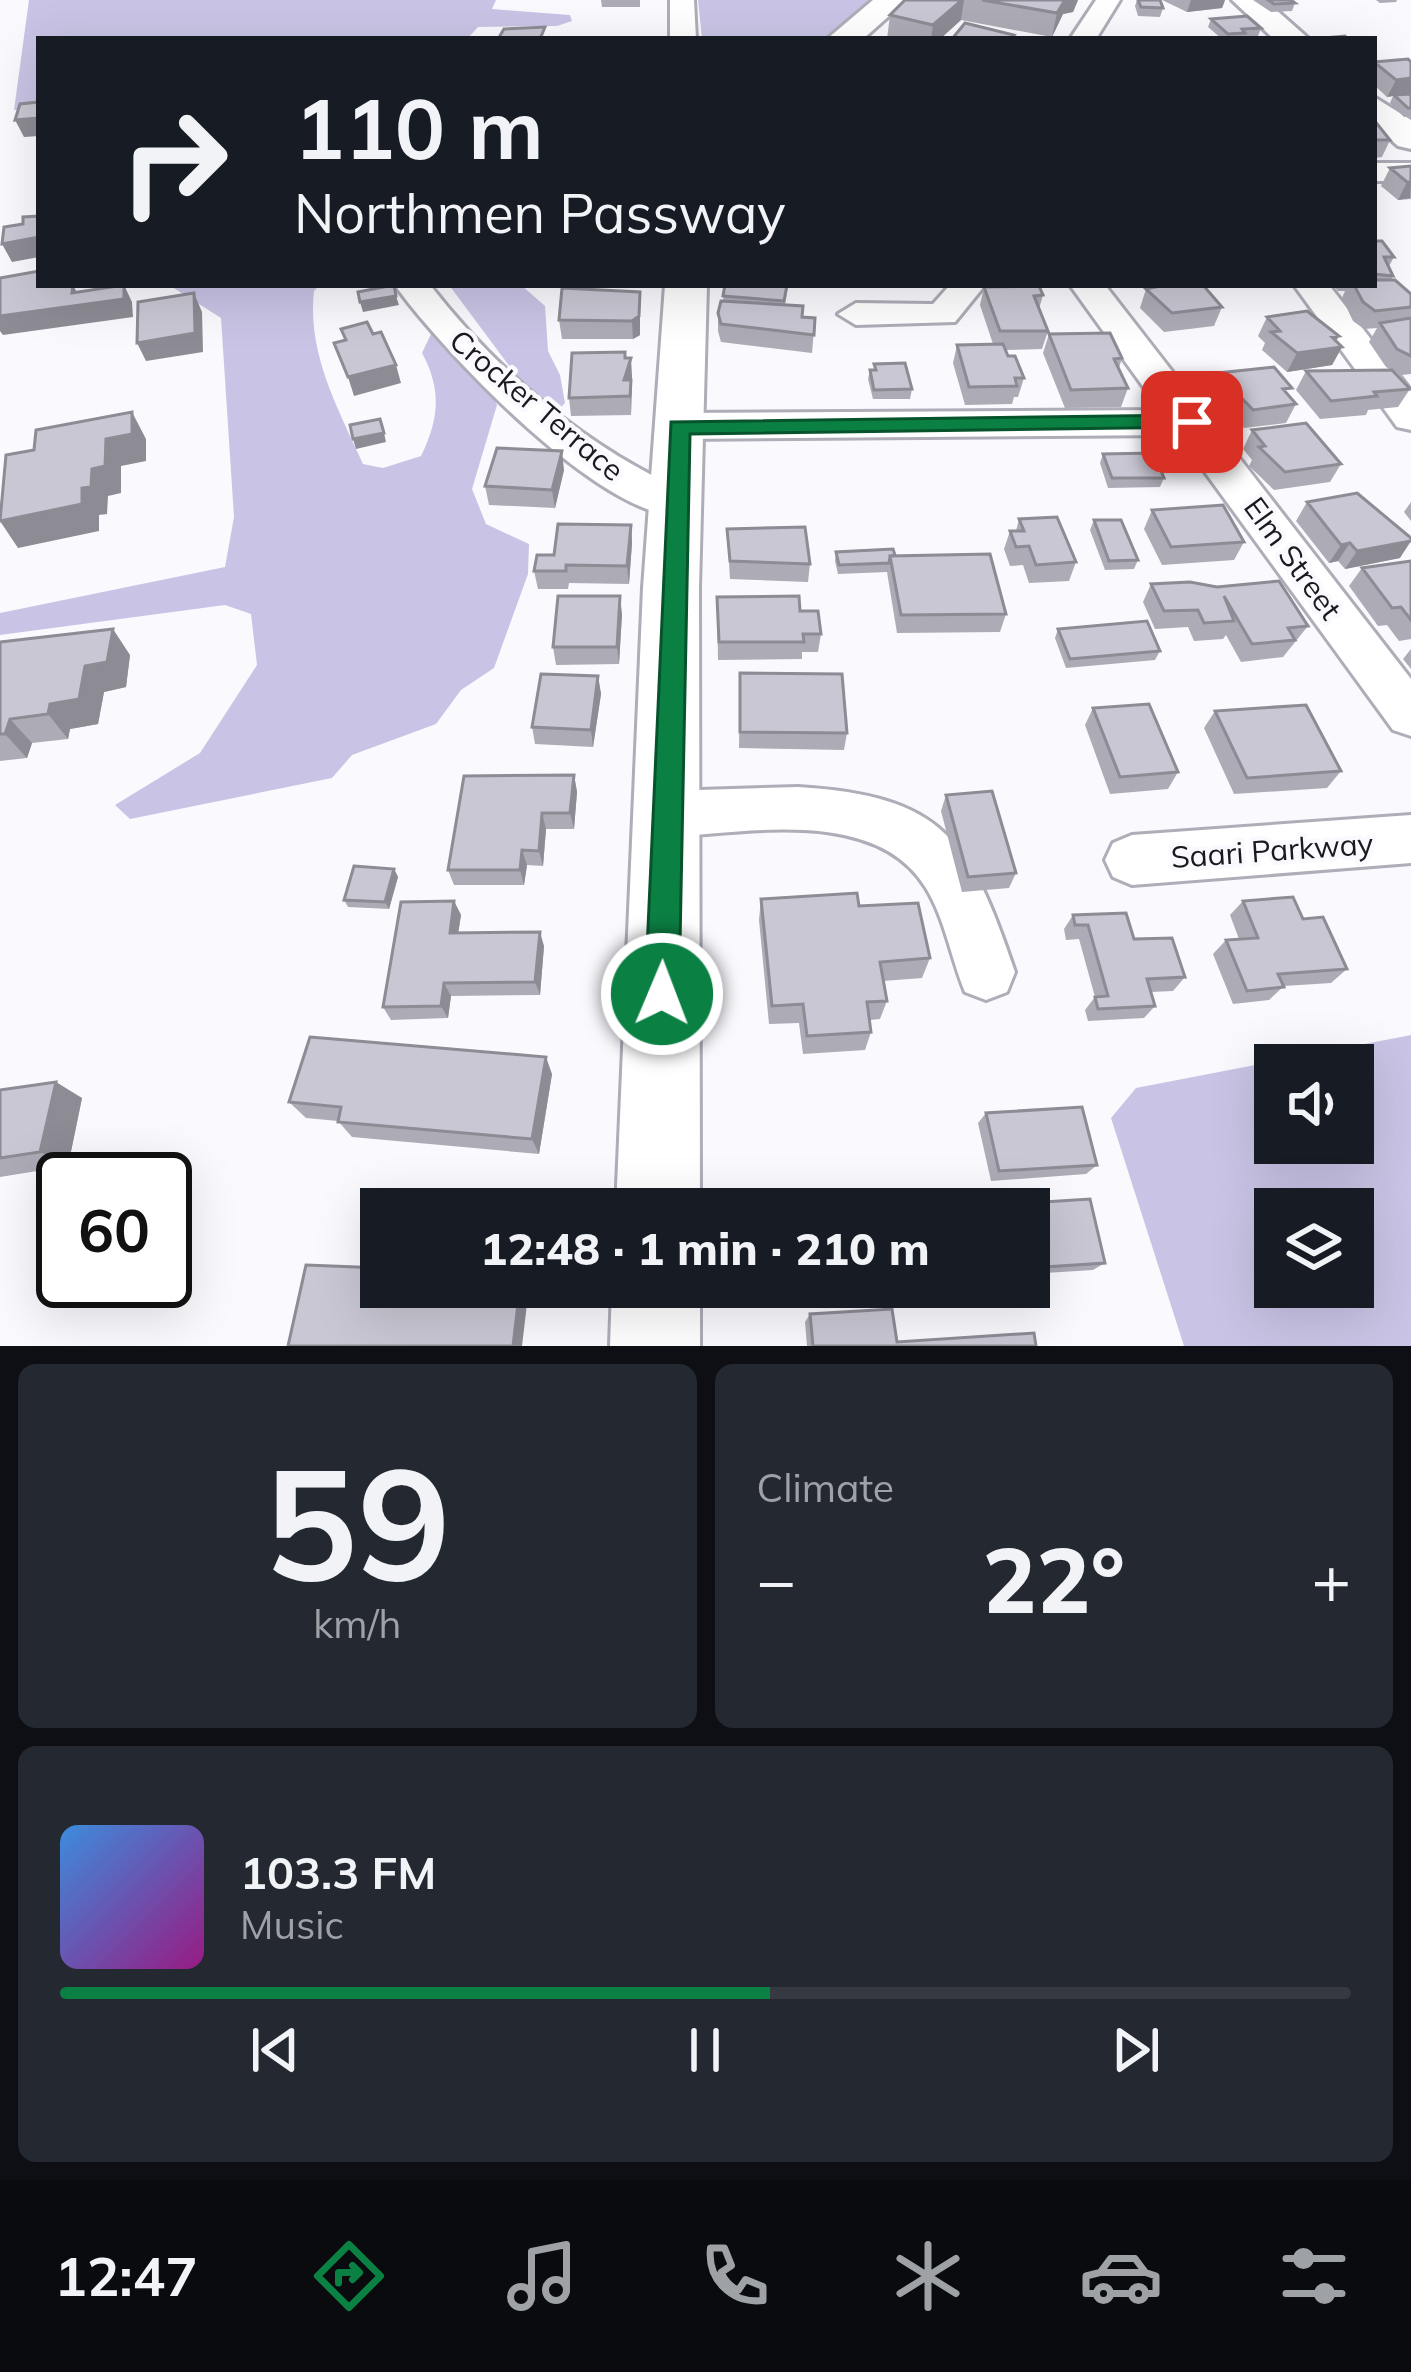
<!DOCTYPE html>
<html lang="en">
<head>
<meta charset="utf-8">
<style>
  :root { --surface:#171b24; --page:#242831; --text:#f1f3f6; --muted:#9ea1a6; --line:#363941; --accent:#0b8043 }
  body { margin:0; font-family:Mulish,sans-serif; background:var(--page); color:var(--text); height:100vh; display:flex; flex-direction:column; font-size:45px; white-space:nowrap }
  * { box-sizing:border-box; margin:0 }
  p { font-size:39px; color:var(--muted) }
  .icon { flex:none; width:66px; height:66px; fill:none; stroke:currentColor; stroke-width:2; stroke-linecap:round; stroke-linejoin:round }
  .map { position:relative; height:1346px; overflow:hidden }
  .details { display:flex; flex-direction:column; gap:18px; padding:18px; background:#0d0f14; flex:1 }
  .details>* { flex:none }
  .top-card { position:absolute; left:36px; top:36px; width:1341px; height:252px; border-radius:0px; box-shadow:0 12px 48px #0002; background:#171b24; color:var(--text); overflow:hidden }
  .buttons { position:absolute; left:1254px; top:1044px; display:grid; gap:24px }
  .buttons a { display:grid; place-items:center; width:120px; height:120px; border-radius:0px; background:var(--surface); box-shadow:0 12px 48px #0002; font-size:60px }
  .speed { position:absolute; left:36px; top:1152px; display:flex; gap:24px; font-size:60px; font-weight:700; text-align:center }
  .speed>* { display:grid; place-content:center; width:156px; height:156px; border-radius:50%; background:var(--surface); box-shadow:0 12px 48px #0002; line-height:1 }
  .speed .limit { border:6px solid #111; border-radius:18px; background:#fff; color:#111 }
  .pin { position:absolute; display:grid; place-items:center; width:102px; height:102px; color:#fff; margin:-51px; border-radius:24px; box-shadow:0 6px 18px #0006 }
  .me { position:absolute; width:132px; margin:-66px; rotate:1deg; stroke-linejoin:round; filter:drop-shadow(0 0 9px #0008) }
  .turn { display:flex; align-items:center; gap:42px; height:252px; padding:0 60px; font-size:54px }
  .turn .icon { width:156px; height:156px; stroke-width:2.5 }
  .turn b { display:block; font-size:84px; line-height:102px }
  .big { font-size:90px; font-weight:800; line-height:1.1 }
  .details .widget { flex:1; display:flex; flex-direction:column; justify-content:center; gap:18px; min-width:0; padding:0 42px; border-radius:18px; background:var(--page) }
  .details .dial { align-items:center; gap:0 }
  .dial b { font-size:156px; line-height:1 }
  .song { display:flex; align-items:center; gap:36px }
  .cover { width:144px; height:144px; border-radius:18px; background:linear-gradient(135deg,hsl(210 70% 55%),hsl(310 70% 35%)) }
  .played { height:12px; border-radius:6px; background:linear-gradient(90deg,var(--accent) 55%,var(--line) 55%) }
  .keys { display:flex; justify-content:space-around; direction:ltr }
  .heat { display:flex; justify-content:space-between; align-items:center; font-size:66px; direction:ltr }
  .details .tiles { flex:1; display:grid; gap:18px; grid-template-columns:1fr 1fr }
  .widget:last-child { grid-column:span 2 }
  .trip { position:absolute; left:360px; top:1188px; width:690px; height:120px; border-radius:0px; background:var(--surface); box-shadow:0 12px 48px #0002; font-weight:800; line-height:120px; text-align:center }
  .menu { display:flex; height:192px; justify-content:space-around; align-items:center; background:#090b0e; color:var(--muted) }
  .menu .icon { width:84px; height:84px }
  .menu .selected { color:var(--accent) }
  .menu b { font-size:54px; color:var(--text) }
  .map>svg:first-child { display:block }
  .green { fill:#c9c4e5; fill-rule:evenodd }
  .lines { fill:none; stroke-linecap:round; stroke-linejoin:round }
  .minor-casing { stroke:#aeadb8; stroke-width:6 }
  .major-casing { stroke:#aeadb8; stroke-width:6 }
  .minor { fill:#fff; fill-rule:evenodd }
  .major { fill:#fff; fill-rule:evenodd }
  .wall { fill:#adabb5 }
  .shaded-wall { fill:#8d8b94 }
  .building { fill:#c9c7d3; stroke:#8d8b94; stroke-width:3 }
  .route { fill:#0b8043; stroke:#07532c; stroke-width:3 }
  .labels { text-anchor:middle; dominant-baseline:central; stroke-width:9; stroke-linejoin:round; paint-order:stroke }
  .street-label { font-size:30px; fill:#1a1a1e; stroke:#faf9fe }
</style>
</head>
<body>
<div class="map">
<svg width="1411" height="1346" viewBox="0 0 1411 1346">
  <rect width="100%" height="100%" fill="#faf9fe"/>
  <path class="green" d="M29,0H496L492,9L570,15L572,21L557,26L478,27L467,39H39V109L14,110Z
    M698,0H876L825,39H702Z
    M169,285H320L314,291C307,354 338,408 363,464L383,468L421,456C439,419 442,390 422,353L431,334L441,333L479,369L497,405L472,489L486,524L529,544L528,574L494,668L461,690L436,724L352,755L332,778L130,819L115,805L200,753L257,665L251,614L225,605L0,635V613L225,567L234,517L221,318Z
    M449,285H521L545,306L548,351L560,375L565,403L555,414L533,398Z
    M1411,1035V1346H1184L1111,1118L1136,1088ZM1353,1065V1143H1275V1065ZM1353,1209V1287H1275V1209Z"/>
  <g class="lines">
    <g class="minor-casing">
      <path id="minor" d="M670,0H694L696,39H670Z
        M1096,0H1120L1096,39H1070Z
        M1374,163H1411V181H1374Z
        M395,285H430C499,373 588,450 692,494L698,504L692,514C615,536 437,345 395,285Z
        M950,285H985L955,322L856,325L838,314L856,303L933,304Z
        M1070,285H1105L1411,679V736L1393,730L1178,435L679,439L665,435L659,426L665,417L679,413L1160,410Z
        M1294,285H1329L1411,391V430L1397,427Z
        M798,787C945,796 970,840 1015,972L1007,992L986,1000L965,992C951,958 945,919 926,888C876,806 746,833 666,837L647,830L639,814L647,798L666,791Z
        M1411,815V863L1132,885L1113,877L1105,860L1113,843L1132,835Z"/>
    </g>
    <g class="major-casing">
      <path id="major" d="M873,0H907L863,39H827Z
        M1232,0H1265L1309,39H1274Z
        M1374,97L1411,120V149L1398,146L1374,125Z
        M665,285H707L699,588L700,1209H616L643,588Z
        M612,1287H700V1346H610Z"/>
    </g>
    <use href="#minor" class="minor"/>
    <use href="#major" class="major"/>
  </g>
  <path class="wall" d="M601,0H640V7H602Z
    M905,0H1078L1073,12L1063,14L1052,37L961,20L940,39H887L890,15Z
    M1137,0H1160L1163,8L1160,17L1138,16L1135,6Z
    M1162,0H1225L1222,8L1187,12Z
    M1253,0H1291L1295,3L1292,11L1271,12Z
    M1376,0H1397L1396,2L1380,3Z
    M1211,19L1261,28L1258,36L1244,37L1243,39H1222L1208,27Z
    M1374,61L1411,94V116L1404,117L1390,103L1393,96L1387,97L1374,85Z
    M1374,120L1390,140L1382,157L1374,158Z
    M1411,166V199L1398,200L1381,186L1390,168Z
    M1374,241L1394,257L1389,266L1393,276L1391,280L1411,294V374L1401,375L1393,371L1410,389L1398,407L1368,410L1366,415L1320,419L1296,390L1306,371L1391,370L1386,367L1369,342L1377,328L1364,329L1353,321L1342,298L1345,291H1338L1333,285H1374Z
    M725,285H788L785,305L802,317L815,318L812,353L721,342L718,331V313L723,301Z
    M984,287L1043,295L1039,309L1048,331L1042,349L1005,350L1024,378L1018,397H1014L1012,404L965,405L953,363L957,345L993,344L980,305Z
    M1146,289L1222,307L1214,326L1164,332L1140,308Z
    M640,292V335L633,339H562L559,320Z
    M1267,317L1336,341L1342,347L1332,365L1287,372L1262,350L1265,343L1258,336Z
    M1049,334L1122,358L1119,368L1128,388L1121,407L1065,408L1043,353Z
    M625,358L632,376L631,415L571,416L569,398Z
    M874,364L912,389L910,399H873L868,379L870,370H874Z
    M1218,373L1288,395L1296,404L1286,423L1244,428L1210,392Z
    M1252,430L1341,464L1330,482L1274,490L1249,466L1252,460L1243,449Z
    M1103,454L1164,478L1160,487L1108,488L1100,463Z
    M564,470L555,508L489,505L485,486Z
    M1307,502L1400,558L1345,569L1338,561L1329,563L1296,521Z
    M1411,502V521L1404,512Z
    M1152,510L1244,542L1234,560L1162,565L1144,529Z
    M1019,519L1076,562L1069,581L1029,583L1023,565L1010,566L1004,549L1010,531H1016Z
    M1094,520L1138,560L1134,569L1105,570L1090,530Z
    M631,525L632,543L629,584L569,583L568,589H538L534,571L554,555Z
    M727,529L810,564L808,582L730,579Z
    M836,552L895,555L1006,614L1000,632L897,633L887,572L838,574L835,561Z
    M1411,561V639L1399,641L1387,625L1378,626L1349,586L1362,568Z
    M1151,584L1308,626L1283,657L1241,662L1226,635L1223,639L1194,641L1188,627L1155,629L1143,602Z
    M717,597L800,611L821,634L818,652H802V659L718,660Z
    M622,614L619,664L556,665L553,647Z
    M1058,629L1160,651L1155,660L1066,668L1055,638Z
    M0,642L130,655L126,687L104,692L98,724L70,729L68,739L32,743L27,758L0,761Z
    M1411,649V669L1403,659Z
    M740,673L847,733L844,750L739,748Z
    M598,676L601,694L593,747L535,744L532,727Z
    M1093,708L1178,772L1168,789L1110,794L1085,725Z
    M1215,711L1341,771L1327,788L1234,794L1204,728Z
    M574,775L577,792L574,829H546L543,866L527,865L524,885H454L448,870Z
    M946,795L1016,873L1009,888L962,892L941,811Z
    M394,869L398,877L389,909L348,907L344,900Z
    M761,899L859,906L930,958L922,978L883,981L887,1001L880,1019L870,1020L871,1032L865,1050L803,1054L799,1023L769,1024L759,920Z
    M454,901L461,915L458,933L544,946L540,995L451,996L448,1018L391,1020L383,1007Z
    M1243,901L1303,919L1347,969L1331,983L1284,986L1269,1000L1233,1004L1213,954L1226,940L1239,939L1230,915Z
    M1073,915L1134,939L1185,977L1173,991L1151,992L1155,1006L1144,1018L1088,1021L1085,1010L1095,997L1079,939L1066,940L1064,929Z
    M552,1074L539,1154L352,1137L338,1121L306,1118L289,1102Z
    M0,1090L82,1098L68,1166L0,1177Z
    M986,1113L1097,1165L1086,1174L991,1181L978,1123Z
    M1090,1199L1105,1263L1093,1270L1029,1274V1209H1006L1012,1204Z
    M810,1314L897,1342L1036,1346H807L805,1322Z"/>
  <path class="shaded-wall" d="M962,0H964L961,20L940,39H931L933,25Z
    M1054,0H1078L1073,12L1063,14L1052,37L1057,13Z
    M1191,0H1225L1222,8L1187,12Z
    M1411,78V93L1387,97L1396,80Z
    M39,118V136L24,137L15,120Z
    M1407,182H1411L1410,198L1398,200Z
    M39,237V257L12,262L2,244Z
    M73,285L82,302L124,285L132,302L133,317L3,335L0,331V316L72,293Z
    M640,292V335L633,339L632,321Z
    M194,293L202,312L203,352L146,361L137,343Z
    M396,296L399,305L363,312L360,302Z
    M1339,336L1332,348L1342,347L1332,365L1287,372L1297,353L1332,337Z
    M631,358L632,376L631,415L630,383L626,399L624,380Z
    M396,365L401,383L354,396L348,377Z
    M132,412L146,439V461L121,466V493L108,496L107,514L99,515V531L18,548L0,521L82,488L106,439Z
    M384,433L386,442L356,449L353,439Z
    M562,451L564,470L555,508L552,490Z
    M631,525L632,543L629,584L627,566Z
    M1411,541L1400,558L1345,569L1357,551Z
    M1350,543L1338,561L1329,563L1341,545Z
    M620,596L622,614L619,664L617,647Z
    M113,629L130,655L126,687L104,692L98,724L70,729L68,739L48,714L50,704L85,666Z
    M598,676L601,694L593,747L591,730Z
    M10,719L32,743L27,758L5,734Z
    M574,775L577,792L574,829L570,813Z
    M542,813L546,829L543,866L539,851Z
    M522,850L527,865L524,885L520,870Z
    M394,869L398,877L389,909L385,902Z
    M454,901L461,915L456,947L450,933Z
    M540,932L544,946L540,995L535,982Z
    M444,983L451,996L448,1018L441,1006Z
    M546,1057L552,1074L539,1154L532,1139Z
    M56,1082L82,1098L68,1166L40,1152Z
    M520,1287H529L522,1346H513Z"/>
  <path class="building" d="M905,0H962L933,25L890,15Z
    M982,0H1065L1057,13Z
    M1138,0H1160L1163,8L1141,7Z
    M1268,0H1291L1295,3L1274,4Z
    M1247,16L1261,28L1242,29L1245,33L1228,34L1211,19Z
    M965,23L1014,35L1010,39H952Z
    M545,27L540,39H498L504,29Z
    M1345,36L1348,39L1324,38Z
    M1408,59L1411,62V78L1396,80L1374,62Z
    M1411,94V108H1408L1394,95Z
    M39,102V118L15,120L20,104Z
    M1374,120L1390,140H1374Z
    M1411,166V182H1407L1390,168Z
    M39,216V237L2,244L4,227L23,224V217Z
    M1374,241H1382L1394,257H1384L1393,276L1374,274Z
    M39,271V285H73L72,293L124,285V299L0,316V278Z
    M1374,280H1395L1411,294V307L1375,311L1363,302L1354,285H1374Z
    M394,285L396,296L360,302L358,292Z
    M725,285H787L784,301L723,296Z
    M1165,285H1203L1222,307L1172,313L1146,289Z
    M1039,286L1043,295L1034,296L1048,331H1000L984,287Z
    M562,288L640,292L639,316L632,321L559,320Z
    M194,293L195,333L137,343L138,302Z
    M721,301L803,306L802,317L815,318L814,335L721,324L718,313Z
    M1307,311L1339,336L1332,337L1342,347L1297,353L1271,332L1280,331L1267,317Z
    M1411,318V356L1397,349L1380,323Z
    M367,322L373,334L381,332L396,365L348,377L334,343L346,340L341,329Z
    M1110,333L1122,358L1114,359L1128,388L1071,390L1049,334Z
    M1003,344L1008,356H1015L1024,378H1015L1017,386L969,387L957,345Z
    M625,352V358H631L624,380H631L630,396L569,398L572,353Z
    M905,363L912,389L874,390L870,370H876L874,364Z
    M1274,367L1292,388L1283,389L1296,404L1253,410L1218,373Z
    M1392,370L1410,389L1374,392L1377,396L1331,401L1306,371Z
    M132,412V434L106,439L105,466L92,469L91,487L82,488V504L0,521L6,455L34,450L36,430Z
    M380,419L384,433L353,439L350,425Z
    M1306,423L1341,464L1285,472L1259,447L1265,446L1252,430Z
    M497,448L562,451L552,490L485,486Z
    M1154,453L1164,478H1112L1103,454Z
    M1357,493L1411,538V541L1357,551L1350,543L1341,545L1307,502Z
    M1223,505L1244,542L1171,547L1152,510Z
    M1057,517L1076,562L1036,565L1029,546L1016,547L1010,531H1024L1019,519Z
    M1094,520H1121L1138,560L1109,561Z
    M558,524L631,525L627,566L566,565V571H534L537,555H554Z
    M805,527L810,564L730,561L727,529Z
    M893,549L895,555L890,556L889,563L839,565L836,552Z
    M990,554L1006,614L901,615L890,556Z
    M1411,561V620L1401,607L1392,608L1362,568Z
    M1279,581L1308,626L1288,628L1295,640L1252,644L1224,596L1234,621L1204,623L1198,610L1164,611L1151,584L1190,582L1217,587Z
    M558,596H620L617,647H553Z
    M799,596L800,611H818L821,634H803L804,642H719L717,597Z
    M1147,621L1160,651L1070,659L1058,629Z
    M113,629L107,662L85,666L79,699L50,704L48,714L10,719L5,734H0V642Z
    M740,673L842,674L847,733L740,732Z
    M541,674L598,676L591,730L532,727Z
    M1149,704L1178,772L1120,777L1093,708Z
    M1306,705L1341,771L1247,778L1215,711Z
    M574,775L570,813H542L539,851L522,850L520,870H448L464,776Z
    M992,791L1016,873L968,877L946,795Z
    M354,866L394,869L385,902L344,900Z
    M857,893L859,906L918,903L930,958L880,962L887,1001L867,1002L871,1032L807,1036L803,1004L772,1006L761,899Z
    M1293,897L1303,919L1323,917L1347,969L1278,974L1284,987L1247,991L1226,940L1258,938L1243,901Z
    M454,901L450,933L540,932L535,982L444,983L441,1006L383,1007L401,902Z
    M1126,913L1134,939L1172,938L1185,977L1147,979L1155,1006L1098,1009L1095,997L1108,996L1088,925H1075L1073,915Z
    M310,1037L546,1057L532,1139L338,1122L341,1107L289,1102Z
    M56,1082L40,1152L0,1158V1090Z
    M1082,1107L1097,1165L999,1171L986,1113Z
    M1090,1199L1105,1263L1029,1268V1209H1013L1012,1204Z
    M306,1265L381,1268V1287H520L513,1346H288Z
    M892,1309L897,1342L1034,1333L1036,1346H813L810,1314Z"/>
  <path class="route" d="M1192,415L1203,422L1200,427L690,434L679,994L674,1006L662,1011L650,1006L645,994L671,422Z"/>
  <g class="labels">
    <g class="street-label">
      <text transform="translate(537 405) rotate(40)">Crocker Terrace</text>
      <text transform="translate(1293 558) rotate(54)">Elm Street</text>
      <text transform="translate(1272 850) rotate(-4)">Saari Parkway</text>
    </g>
  </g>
</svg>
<div class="buttons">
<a><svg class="icon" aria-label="sound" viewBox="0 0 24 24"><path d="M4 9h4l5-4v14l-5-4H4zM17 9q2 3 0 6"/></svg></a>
<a><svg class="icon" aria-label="layers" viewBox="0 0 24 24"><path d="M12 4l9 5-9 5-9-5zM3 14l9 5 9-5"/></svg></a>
</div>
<div class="speed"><div class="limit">60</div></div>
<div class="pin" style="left:1192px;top:422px;background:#d93025"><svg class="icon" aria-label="arrive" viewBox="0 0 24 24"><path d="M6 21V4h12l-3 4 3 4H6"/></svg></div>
<svg class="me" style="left:662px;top:994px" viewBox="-20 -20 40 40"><circle r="17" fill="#0b8043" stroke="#fff" stroke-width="3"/><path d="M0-11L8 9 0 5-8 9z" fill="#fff"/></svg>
<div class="trip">12:48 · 1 min · 210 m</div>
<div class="top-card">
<div class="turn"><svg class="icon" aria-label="right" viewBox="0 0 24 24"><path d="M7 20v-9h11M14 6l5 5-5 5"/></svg><div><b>110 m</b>Northmen Passway</div></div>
</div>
</div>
<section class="details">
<div class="tiles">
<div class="widget dial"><b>59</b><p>km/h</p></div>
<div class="widget"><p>Climate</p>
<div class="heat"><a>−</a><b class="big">22°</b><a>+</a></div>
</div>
<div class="widget">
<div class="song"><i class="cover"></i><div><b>103.3 FM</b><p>Music</p></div></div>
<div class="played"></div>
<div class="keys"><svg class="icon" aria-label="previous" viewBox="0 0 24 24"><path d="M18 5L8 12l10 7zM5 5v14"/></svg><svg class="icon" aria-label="pause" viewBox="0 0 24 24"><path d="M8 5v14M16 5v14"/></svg><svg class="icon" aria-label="next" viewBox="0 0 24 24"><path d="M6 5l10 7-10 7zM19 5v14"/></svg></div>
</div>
</div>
</section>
<nav class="menu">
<b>12:47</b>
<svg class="icon selected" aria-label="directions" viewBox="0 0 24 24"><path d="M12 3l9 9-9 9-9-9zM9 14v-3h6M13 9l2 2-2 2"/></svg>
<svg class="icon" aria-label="music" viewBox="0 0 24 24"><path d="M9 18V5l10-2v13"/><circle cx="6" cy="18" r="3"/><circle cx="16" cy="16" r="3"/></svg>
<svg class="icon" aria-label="phone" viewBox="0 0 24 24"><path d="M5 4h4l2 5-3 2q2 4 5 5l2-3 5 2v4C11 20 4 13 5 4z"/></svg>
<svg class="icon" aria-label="climate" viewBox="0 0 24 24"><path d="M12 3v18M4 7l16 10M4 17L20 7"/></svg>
<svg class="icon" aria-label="car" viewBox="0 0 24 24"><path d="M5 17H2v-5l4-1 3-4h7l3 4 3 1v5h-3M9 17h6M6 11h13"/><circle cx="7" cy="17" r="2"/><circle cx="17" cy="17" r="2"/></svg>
<svg class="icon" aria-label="filters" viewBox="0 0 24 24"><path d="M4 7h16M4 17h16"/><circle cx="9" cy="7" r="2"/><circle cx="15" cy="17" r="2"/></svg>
</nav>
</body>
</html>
